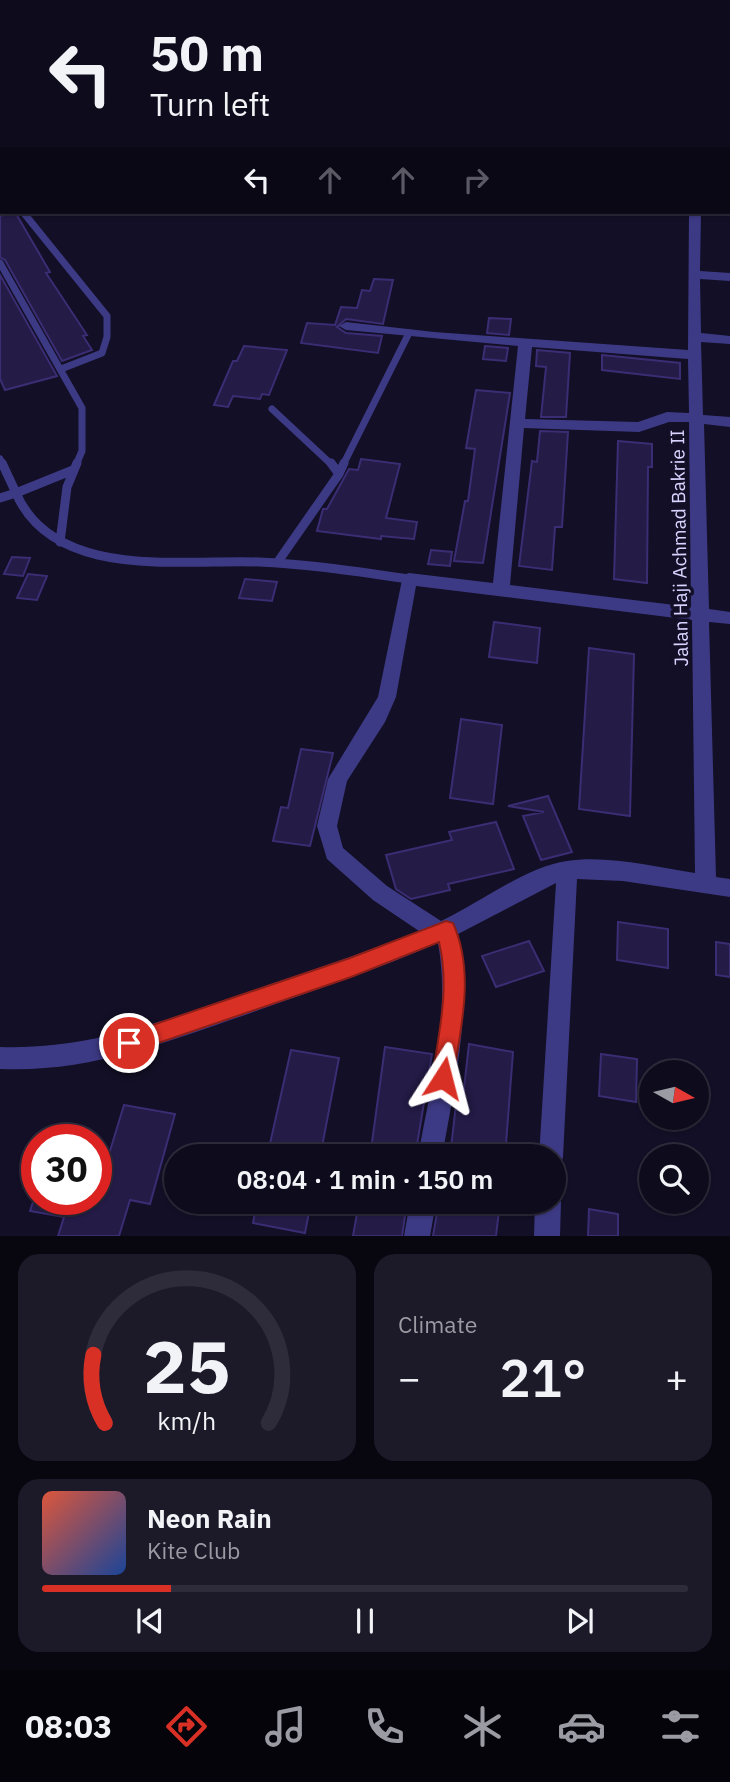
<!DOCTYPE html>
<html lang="en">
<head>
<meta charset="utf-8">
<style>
  :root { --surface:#0e0b1c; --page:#1c1929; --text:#f1f3f6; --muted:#9b9ba3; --line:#2e2b3b; --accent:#d93025 }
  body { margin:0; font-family:"IBM Plex Sans",sans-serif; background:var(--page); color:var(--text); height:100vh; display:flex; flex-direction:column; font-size:26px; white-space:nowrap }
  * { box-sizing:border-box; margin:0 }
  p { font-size:23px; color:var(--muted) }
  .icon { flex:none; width:38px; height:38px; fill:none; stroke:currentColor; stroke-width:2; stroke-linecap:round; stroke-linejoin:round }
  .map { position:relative; height:1236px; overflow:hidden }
  .details { display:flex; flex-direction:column; gap:18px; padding:18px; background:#08060f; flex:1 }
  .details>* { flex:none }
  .top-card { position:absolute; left:0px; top:0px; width:732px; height:214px; box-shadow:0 2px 5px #0004,0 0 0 2px var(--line); background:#0e0b1c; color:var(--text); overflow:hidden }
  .needle { width:46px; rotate:98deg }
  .tools { position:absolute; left:639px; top:1060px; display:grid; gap:14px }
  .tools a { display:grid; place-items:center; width:70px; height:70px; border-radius:50%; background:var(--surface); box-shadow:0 2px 5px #0004,0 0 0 2px var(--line); font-size:35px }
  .speed { position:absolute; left:21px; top:1124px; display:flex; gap:14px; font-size:35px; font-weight:700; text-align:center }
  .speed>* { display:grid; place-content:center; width:91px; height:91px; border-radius:50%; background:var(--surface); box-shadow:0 2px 5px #0004,0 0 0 2px var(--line); line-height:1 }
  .speed .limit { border:10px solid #d22; background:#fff; color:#111 }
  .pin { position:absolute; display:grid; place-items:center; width:60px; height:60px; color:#fff; margin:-30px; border:4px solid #fff; border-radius:50%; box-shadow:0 2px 7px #0007 }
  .me { position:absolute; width:77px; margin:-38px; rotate:9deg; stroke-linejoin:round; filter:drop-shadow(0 0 5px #0008) }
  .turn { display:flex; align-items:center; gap:24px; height:147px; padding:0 35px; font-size:32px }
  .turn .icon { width:91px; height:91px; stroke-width:2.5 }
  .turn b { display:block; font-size:49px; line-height:60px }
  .lanes { display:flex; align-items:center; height:66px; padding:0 35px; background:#0003; justify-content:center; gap:35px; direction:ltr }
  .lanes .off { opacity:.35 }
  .big { font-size:52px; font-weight:600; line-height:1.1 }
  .details .widget { flex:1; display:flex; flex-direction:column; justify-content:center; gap:10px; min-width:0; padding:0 24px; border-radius:21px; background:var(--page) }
  .details .dial { align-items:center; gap:0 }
  .dial svg { height:182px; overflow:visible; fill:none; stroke:var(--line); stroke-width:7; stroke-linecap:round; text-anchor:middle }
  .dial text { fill:var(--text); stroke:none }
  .song { display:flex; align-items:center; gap:21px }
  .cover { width:84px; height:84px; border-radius:10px; background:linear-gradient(135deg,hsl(10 70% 55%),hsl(220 70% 35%)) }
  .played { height:7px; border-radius:4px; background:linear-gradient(90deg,var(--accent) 20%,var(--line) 20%) }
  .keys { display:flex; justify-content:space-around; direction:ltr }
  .heat { display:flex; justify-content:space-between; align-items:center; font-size:38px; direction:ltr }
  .details .tiles { flex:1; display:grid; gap:18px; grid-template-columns:1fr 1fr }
  .widget:last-child { grid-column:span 2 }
  .trip { position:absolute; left:164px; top:1144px; width:402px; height:70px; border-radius:35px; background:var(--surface); box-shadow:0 2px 5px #0004,0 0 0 2px var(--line); font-weight:600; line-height:70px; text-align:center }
  .menu { display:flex; height:112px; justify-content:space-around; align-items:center; background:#06040b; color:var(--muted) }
  .menu .icon { width:49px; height:49px }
  .menu .selected { color:var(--accent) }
  .menu b { font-size:32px; color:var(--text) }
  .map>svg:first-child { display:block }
  .building { fill:#241b47; stroke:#3b2d73; stroke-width:2 }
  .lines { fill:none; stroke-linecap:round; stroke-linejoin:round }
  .service-far1 { stroke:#3d3a85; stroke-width:7 }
  .service { stroke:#3d3a85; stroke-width:9 }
  .minor { fill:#3d3a85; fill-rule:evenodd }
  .rail-casing { stroke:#00e5ff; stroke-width:5 }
  .rail { stroke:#130f26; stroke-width:3.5; stroke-dasharray:10; stroke-linecap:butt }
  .route { fill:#d93025; stroke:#8d1f18; stroke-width:2 }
  .labels { text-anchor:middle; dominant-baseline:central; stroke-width:7; stroke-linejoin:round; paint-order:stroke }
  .street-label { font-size:19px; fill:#d9d4ff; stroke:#130f26 }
</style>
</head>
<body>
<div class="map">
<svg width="730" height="1236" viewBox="0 0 730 1236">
  <rect width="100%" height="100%" fill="#130f26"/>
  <path class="building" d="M15,212L50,272L46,273L87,335L83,336L92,350L62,361L5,260L0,257V216Z
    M0,275L57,376L5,390L0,379Z
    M374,279L393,280L383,324L346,319L337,327L346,333L382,336L378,353L301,343L307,323L335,325L341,307L357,308L362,290L370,291Z
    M489,318L511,319L509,335L487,333Z
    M244,346L287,350L269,395L262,394L260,399L233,396L228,407L214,405L233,361H237Z
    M485,346L508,348L506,361L483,359Z
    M537,350L570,353L566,417H541L546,367L536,366Z
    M602,355L680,363V379L602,370Z
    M476,390L510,393L483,563L454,561L465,501H468L475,449L466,448Z
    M540,431L568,432L562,527H555L552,570L519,566L532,461L537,462Z
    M618,441L652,444V467H648L647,583L614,579Z
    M361,459L400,464L386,518L417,522L414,539L381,536V539L317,531L323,509H327L349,469L358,470Z
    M431,550L452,552L450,566L428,564Z
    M12,557L30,558L23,576L4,574Z
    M28,574L47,576L37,600L17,598Z
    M245,579L277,582L272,601L239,598Z
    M494,622L540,628L537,663L489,657Z
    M589,648L634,654L630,816L579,809Z
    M461,719L502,725L493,804L450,798Z
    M301,749L333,753L310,846L273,841L281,807L288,808Z
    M548,796L572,852L541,860L523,816L544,812L508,806Z
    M496,822L514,869L448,884L450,890L411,899L396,889L386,855L452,840L449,832Z
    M618,922L668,929V968L617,960Z
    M529,941L544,971L496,987L482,956Z
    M716,942L730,944V977L716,975Z
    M469,1044L513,1052L505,1157H445L446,1147L451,1148L457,1095L463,1097Z
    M385,1047L432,1054L415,1157H370Z
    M291,1050L339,1058L320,1157H267Z
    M601,1054L637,1059L636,1102L599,1096Z
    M124,1105L175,1114L150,1204L130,1200L119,1236H58L64,1217L30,1211L34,1199H96V1186L99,1187Z
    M257,1202H311L305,1233L253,1223Z
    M359,1202H407L402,1236H353Z
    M439,1202H500L496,1236H433Z
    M589,1209L618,1214V1236H588Z"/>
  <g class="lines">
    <path class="service-far1" d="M23,212L107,316V337L102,353L61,369
      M0,263L82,408V451L76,465
      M272,409L332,465
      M0,459L3,465
      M343,465L409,333"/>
    <path class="service" d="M2,463L16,493L73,470
      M339,474L344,463
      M0,498L16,493C54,581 182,559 259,562C309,564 359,572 409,579
      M60,542L67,487L77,463
      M277,563L339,474L331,463"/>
    <path class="minor" d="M689,212H701L700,271L730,273V281L700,279L701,333L730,336V344L701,342L703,415L730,417V427L704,424L709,609L730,612V624L709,622L716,877L730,879V897L623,881L577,879L563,1157L560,1166L555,1168V1157H539L556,883L458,934C472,1010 455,1083 442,1157H418C430,1087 451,1015 438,943C376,970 311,991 248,1014C166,1042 88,1073 0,1069V1047C88,1050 166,1020 248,992C305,972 363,954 419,931L373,900L327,859L317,826L328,779L378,697L403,575L409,573L493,583L518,346L346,330L339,326L346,322L434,332L688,350ZM532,347L688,359L689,413L667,412L638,422L525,419ZM669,422H689L691,607L510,585L524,428L639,432ZM416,586L692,620L695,873C655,867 608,855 567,861C525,867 480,903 441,921L387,886L343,848L337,826L347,781L385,722L396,697Z
      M555,1192L561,1202L560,1236H534L535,1202H555Z
      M410,1202H436L430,1236H404Z"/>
    <g class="rail-casing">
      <path id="rail" d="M518,2L525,0"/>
    </g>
    <use href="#rail" class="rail"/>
  </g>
  <path class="route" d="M446,921L453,923C475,972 461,1028 453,1078L450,1086L443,1089L435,1086L432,1078C439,1033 450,987 439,942L351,977L129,1053L122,1050L118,1043L122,1036L129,1033L350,958Z"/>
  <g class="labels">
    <g class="street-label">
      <text transform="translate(679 548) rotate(-91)">Jalan Haji Achmad Bakrie II</text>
    </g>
  </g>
</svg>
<div class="tools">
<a><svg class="needle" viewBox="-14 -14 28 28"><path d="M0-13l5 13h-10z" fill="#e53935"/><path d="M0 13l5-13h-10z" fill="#9b9ba3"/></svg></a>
<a><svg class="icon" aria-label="search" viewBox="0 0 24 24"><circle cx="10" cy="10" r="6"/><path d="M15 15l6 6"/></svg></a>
</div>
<div class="speed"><div class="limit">30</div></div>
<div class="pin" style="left:129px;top:1043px;background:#d93025"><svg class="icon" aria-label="arrive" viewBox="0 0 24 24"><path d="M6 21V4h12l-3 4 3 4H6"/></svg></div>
<svg class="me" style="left:443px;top:1078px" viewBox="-20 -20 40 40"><path d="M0-17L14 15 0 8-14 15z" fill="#d93025" stroke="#fff" stroke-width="4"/></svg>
<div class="trip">08:04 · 1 min · 150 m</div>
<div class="top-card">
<div class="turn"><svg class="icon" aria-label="left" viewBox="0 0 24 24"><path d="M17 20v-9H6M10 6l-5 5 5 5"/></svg><div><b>50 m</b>Turn left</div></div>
<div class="lanes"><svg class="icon" aria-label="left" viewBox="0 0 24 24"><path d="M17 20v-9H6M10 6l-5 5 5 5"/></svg><svg class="icon off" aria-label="ahead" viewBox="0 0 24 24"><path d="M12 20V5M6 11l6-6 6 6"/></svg><svg class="icon off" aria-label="ahead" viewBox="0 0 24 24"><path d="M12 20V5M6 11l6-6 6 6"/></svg><svg class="icon off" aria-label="right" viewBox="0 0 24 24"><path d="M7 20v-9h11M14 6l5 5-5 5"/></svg></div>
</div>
</div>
<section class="details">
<div class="tiles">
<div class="widget dial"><svg viewBox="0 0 100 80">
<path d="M14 69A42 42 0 1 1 86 69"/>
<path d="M14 69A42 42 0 0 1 9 39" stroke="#d93025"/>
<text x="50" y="56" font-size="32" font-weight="700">25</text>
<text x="50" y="72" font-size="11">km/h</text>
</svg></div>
<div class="widget"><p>Climate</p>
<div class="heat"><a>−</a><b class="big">21°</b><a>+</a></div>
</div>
<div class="widget">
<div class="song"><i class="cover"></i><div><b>Neon Rain</b><p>Kite Club</p></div></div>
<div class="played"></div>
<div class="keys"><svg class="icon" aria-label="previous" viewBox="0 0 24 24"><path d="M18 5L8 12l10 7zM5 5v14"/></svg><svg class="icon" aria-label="pause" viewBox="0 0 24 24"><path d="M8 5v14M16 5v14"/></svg><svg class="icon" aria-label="next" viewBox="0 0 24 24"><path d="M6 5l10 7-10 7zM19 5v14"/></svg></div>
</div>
</div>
</section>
<nav class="menu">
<b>08:03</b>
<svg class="icon selected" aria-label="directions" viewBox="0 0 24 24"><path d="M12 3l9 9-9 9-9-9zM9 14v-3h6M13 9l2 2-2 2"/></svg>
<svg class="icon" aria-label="music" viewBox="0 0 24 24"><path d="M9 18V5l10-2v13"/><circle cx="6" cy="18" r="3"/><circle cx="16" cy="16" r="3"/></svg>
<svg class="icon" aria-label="phone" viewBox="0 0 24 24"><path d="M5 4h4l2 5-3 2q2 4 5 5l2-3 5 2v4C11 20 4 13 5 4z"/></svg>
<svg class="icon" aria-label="climate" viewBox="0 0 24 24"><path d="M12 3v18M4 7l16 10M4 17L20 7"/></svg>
<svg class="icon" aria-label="car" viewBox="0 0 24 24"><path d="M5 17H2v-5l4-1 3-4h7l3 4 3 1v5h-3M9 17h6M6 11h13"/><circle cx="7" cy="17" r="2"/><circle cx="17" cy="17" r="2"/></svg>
<svg class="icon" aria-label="filters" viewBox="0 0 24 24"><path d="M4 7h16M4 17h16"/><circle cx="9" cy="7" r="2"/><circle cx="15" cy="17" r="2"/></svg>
</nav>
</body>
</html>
